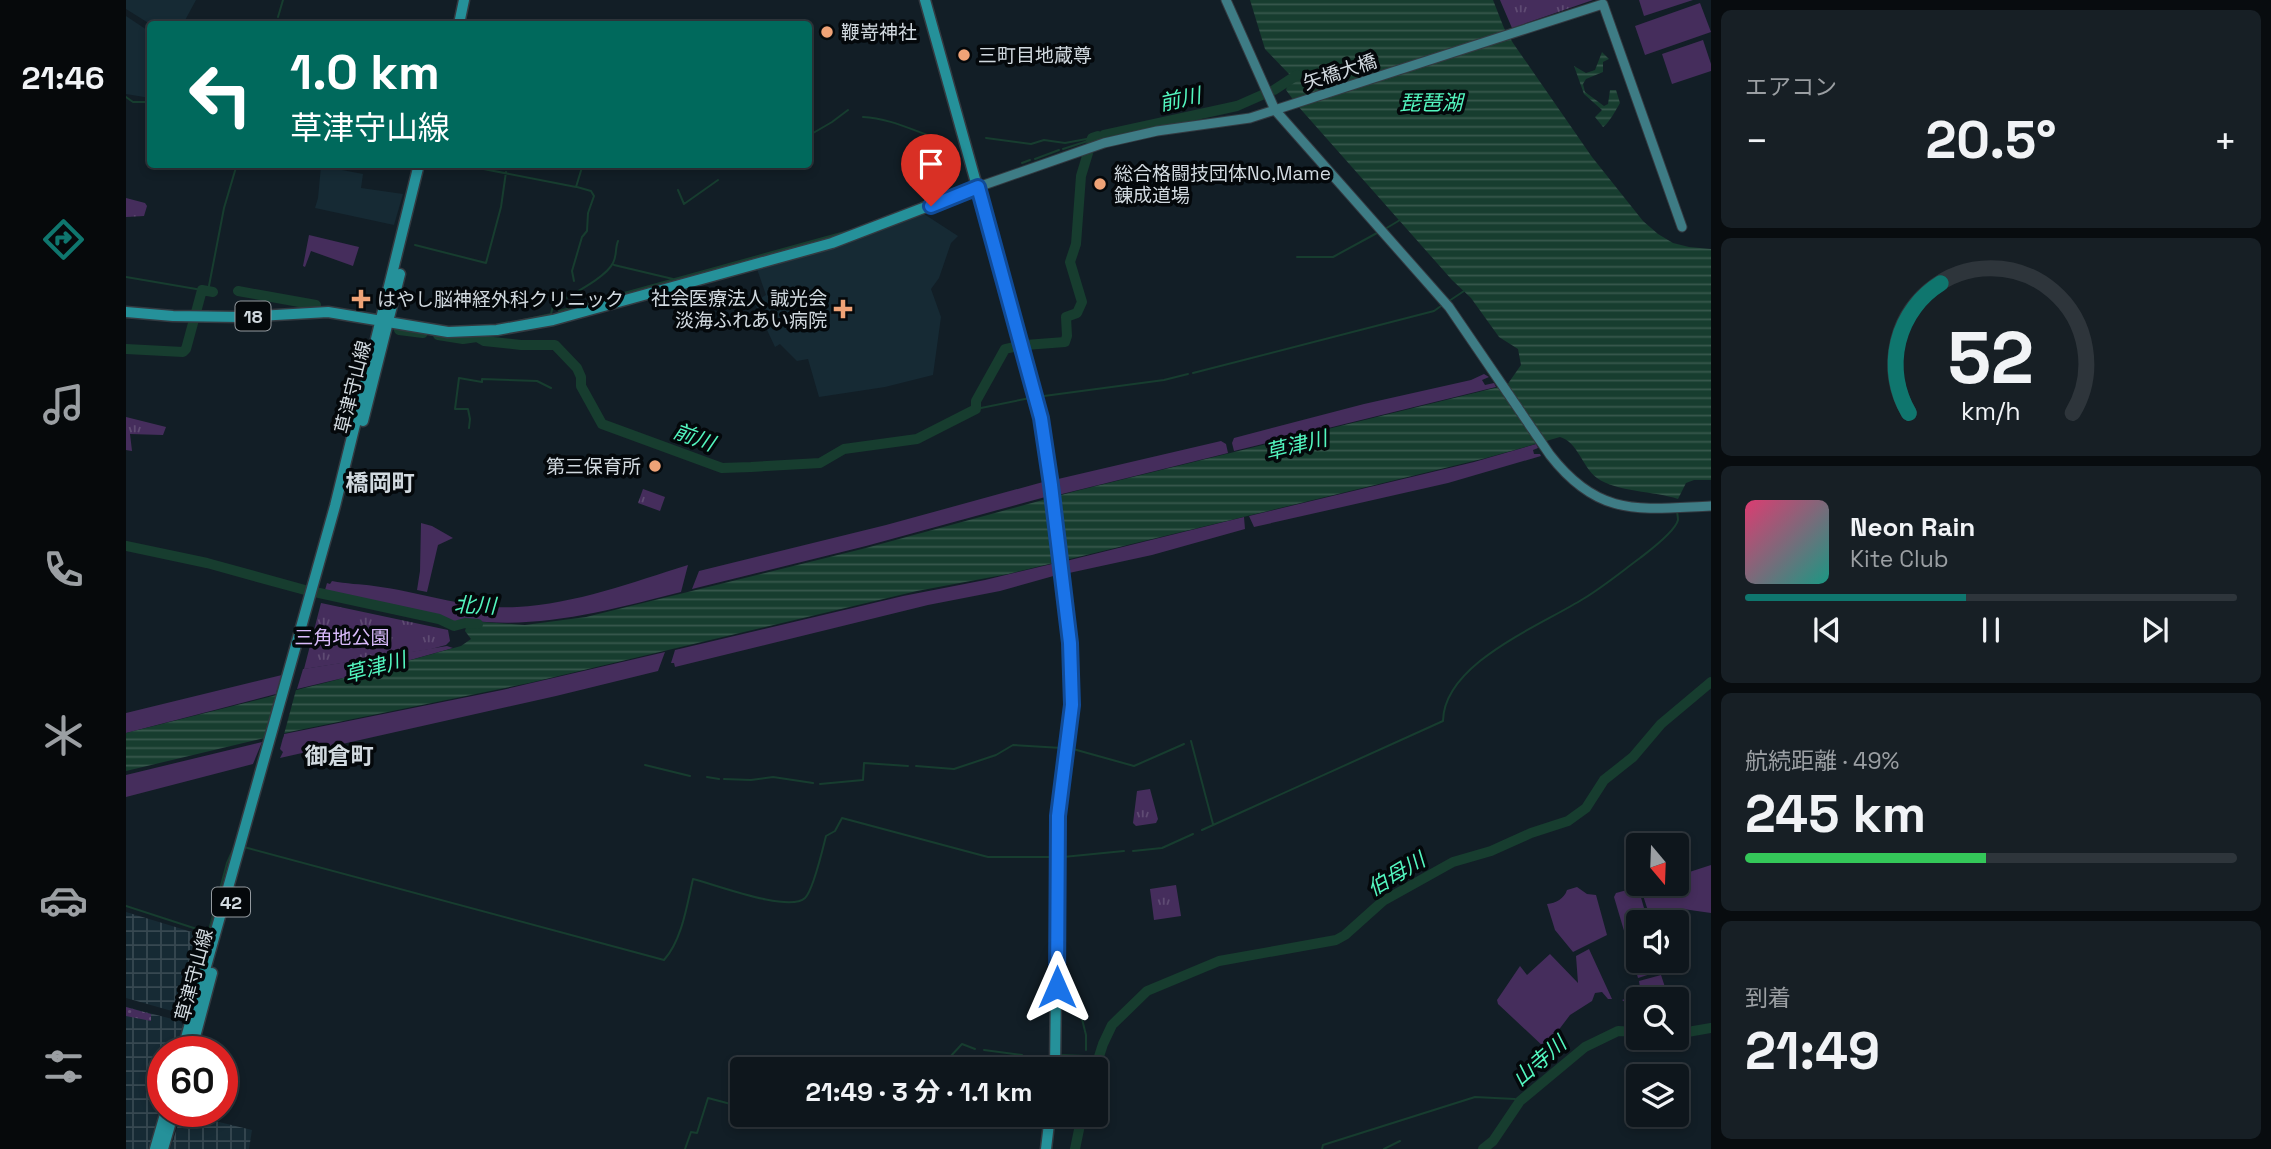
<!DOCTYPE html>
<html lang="ja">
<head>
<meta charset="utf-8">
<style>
  :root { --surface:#0e161c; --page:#171f25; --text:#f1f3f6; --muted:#9b9fa3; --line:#2e353b; --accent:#0f766e }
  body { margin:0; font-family:"Space Grotesk","Noto Sans JP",sans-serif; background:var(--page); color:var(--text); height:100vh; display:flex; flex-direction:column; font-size:26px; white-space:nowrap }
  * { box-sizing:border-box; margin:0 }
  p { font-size:23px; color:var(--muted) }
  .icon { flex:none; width:38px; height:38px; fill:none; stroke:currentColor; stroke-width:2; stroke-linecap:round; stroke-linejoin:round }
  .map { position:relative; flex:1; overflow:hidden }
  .panel { display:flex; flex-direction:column; gap:10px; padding:10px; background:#080c0f; width:560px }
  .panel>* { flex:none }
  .guide { position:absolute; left:21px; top:21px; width:665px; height:147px; border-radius:7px; box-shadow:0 4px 10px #0003,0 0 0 2px var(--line); background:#00695c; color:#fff; overflow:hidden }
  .needle { width:46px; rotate:161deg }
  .fabs { position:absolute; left:1500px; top:833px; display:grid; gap:14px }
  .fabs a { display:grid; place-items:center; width:63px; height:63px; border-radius:7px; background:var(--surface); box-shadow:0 4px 10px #0003,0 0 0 2px var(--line); font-size:35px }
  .speed { position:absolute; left:21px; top:1036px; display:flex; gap:14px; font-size:35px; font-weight:700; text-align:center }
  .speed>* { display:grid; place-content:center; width:91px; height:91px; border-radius:50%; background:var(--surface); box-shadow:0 4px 10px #0003,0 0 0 2px var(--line); line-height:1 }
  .speed .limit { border:10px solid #d22; background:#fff; color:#111 }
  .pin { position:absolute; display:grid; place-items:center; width:60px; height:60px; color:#fff; margin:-72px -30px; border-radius:50% 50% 50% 0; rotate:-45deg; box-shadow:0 0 7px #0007 }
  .pin .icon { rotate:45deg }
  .me { position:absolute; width:77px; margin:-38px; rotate:0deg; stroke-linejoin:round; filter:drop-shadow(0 0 5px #0008) }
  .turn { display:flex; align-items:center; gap:24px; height:147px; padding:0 28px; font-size:32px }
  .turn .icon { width:91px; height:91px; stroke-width:2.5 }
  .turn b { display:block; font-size:49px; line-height:60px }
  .big { font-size:52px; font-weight:700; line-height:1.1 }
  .panel .tile { flex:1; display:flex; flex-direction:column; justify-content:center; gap:10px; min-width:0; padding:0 24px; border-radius:10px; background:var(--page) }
  .panel .dial { align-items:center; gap:0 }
  .dial svg { height:182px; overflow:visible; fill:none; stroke:var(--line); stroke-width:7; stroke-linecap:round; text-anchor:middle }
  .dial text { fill:var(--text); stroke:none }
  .song { display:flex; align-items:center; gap:21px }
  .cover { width:84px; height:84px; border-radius:10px; background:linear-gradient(135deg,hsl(340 70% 55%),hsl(170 70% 35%)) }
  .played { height:7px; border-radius:4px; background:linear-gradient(90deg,var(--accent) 45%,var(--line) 45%) }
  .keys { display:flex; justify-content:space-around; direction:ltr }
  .heat { display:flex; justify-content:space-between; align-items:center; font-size:38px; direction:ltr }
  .charge { height:10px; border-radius:5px; background:linear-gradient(90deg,#34c759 49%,var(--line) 0) }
  .trip { position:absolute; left:604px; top:1057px; width:378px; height:70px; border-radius:7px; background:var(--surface); box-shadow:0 4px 10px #0003,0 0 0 2px var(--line); font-weight:700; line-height:70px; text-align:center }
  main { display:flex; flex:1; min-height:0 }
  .menu { display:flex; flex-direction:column; width:126px; justify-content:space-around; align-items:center; background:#06090b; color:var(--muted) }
  .menu .icon { width:49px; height:49px }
  .menu .on { color:var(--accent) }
  .menu b { font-size:32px; color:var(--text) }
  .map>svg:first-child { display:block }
  .built { fill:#162a34 }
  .industrial { fill:url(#industrial-grid) }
  .grass { fill:#452d5c }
  .park { fill:url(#park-tufts) }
  .garden { fill:url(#garden-dots) }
  .water { fill:url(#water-rules) }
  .pier { fill:#121e26 }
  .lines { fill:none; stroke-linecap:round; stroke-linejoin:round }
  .stream { stroke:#173d2f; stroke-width:2 }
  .river { stroke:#173d2f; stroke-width:10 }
  .secondary-casing { stroke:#333a41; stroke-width:11 }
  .primary-casing { stroke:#333a41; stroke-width:13 }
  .secondary { stroke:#3e7c85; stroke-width:9 }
  .primary { stroke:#25919a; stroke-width:10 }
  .route-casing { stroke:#114b97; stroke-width:18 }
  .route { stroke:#1a73e8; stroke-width:12 }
  .poi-dot { fill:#efa377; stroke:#04080b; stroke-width:2.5 }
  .labels { text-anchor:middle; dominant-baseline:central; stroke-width:7; stroke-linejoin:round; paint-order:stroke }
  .shield { fill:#04080b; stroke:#949a9f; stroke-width:2 }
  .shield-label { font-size:18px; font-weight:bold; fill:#d1d9df }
  .poi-label { font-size:19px; fill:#d1d9df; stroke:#04080b; text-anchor:start }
  .street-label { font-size:19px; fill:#d1d9df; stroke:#04080b }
  .park-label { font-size:19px; fill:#dabbfc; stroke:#04080b }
  .water-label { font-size:21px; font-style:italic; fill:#53f6bf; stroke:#04080b }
  .quarter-label { font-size:23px; font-weight:bold; fill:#d1d9df; stroke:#04080b }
</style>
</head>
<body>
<main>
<nav class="menu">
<b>21:46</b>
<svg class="icon on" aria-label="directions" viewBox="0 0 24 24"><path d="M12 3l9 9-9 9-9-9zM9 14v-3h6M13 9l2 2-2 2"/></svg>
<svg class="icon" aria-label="music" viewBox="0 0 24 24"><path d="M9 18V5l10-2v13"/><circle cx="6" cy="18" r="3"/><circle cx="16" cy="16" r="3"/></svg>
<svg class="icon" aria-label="phone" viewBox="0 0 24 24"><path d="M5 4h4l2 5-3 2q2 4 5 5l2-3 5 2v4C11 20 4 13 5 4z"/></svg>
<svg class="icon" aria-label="climate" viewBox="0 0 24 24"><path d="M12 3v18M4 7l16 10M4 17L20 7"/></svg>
<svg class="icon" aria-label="car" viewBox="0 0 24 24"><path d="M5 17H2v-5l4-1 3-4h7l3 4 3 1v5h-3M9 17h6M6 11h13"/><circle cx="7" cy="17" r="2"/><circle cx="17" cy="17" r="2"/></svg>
<svg class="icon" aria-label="filters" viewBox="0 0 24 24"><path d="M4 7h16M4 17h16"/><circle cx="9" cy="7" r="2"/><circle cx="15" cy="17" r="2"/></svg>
</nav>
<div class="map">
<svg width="1585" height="1149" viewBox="0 0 1585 1149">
  <defs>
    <pattern id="industrial-grid" width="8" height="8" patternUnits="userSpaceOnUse" patternTransform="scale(1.75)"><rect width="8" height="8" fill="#162a34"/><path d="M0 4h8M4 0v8" fill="none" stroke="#374851"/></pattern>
    <pattern id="park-tufts" width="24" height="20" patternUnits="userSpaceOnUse" patternTransform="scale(1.75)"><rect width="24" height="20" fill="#452d5c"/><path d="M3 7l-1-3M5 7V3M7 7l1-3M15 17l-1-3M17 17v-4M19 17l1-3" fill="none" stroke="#5f4b73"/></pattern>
    <pattern id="garden-dots" width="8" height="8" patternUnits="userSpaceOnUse" patternTransform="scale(1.75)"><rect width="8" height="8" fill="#452d5c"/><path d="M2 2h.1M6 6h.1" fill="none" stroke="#5f4b73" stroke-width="1.8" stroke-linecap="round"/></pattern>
    <pattern id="water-rules" width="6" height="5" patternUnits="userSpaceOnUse" patternTransform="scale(1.75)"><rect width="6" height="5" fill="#173d2f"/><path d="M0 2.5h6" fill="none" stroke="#38584d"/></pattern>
  </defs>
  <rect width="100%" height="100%" fill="#121e26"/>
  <path class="built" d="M0,0H70L57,24H24L0,9Z
    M0,16L24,32V98L0,94Z
    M195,166L237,174L235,188L277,194L268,225L189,208L192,198Z
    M798,214L832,236L825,243L813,278L805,289L815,317L807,375L759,387L693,397L682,359L671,361L654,344L649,347L628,302L640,295L631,269L729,239Z"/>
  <path class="industrial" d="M0,912L79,936L59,1009L53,1013L0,998Z
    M0,1007L54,1021L59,1028L52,1052H37V1103L23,1149H0Z
    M56,1113L126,1130L123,1149H44Z"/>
  <path class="grass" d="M1513,0H1567L1518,16Z
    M1574,3L1585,32L1519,55L1509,26Z
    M1577,40L1585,64V71L1546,84L1536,54Z
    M183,235L233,247L227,266L185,251L179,267L177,266Z
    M1358,374L1363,377L1356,380L1359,385L1368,383L1370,387L1108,451L1106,443L1108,438L1238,404L1345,380Z
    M1095,441L1100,444L1102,453L932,495V479Z
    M1410,444L1412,448L1407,450L1408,454H1414L1415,456L1322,483L1128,527L1123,516L1348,462Z
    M917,482L921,484L923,496L740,546L566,589L573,571L760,525Z
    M1118,517L1119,529L1026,555L943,573L940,561Z
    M295,523L306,526L327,538L312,545L301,592L291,590L294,571Z
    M930,563L931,575L874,591L802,605L549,667L548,663H545L549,650L777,596L859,580Z
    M562,565L555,592C483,610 414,630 340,620C331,626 326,624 318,618L199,590L201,583L204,584L206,581C220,584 235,584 248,586C297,592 341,610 391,607C449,604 507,582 562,565Z
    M321,646L327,648L238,673L171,689L177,669Z
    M539,652L532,671L430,696L154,758L157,752L154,749L158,734L376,690Z
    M156,675L150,694L0,733V713Z
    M136,742L127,764L0,797V775Z
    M1585,865V913L1550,908L1523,914L1514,886L1522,884H1550L1551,876Z
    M1451,887L1461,894L1470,895L1481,935L1447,952L1429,930L1421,904C1430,903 1438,899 1441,890Z
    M1512,887L1522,922H1512V961H1532L1534,971L1512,978L1488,897L1490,893Z
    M1463,949L1486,999H1482L1476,992L1469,993L1466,1001L1444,1015L1419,1048L1372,1004L1371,1000L1394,966L1401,975L1424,954L1452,983L1450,956Z
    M1535,975L1543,999H1512V1011L1496,1000L1515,994L1513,981Z"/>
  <path class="park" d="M1374,0H1467L1386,28Z
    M0,198L19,203L21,206L18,216L0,217Z
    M0,417L40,427L37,435L4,434L6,451L0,450Z
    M517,489L539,497L534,511L512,503Z
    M195,603L322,630L324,641L320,645L305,649L178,669Z
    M1024,789L1032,819L1030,823L1010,826L1007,823L1011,791Z
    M1050,885L1055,916L1028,920L1024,889Z"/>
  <path class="garden" d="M0,1007L25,1014V1021L0,1016Z"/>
  <path class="water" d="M1124,0H1367L1378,28L1387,43L1466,157L1517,221L1532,234L1547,243L1563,247L1585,249V480H1568L1560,483L1552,499C1529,491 1490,492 1471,478C1456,467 1452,442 1434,437L1360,458L882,574L791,591L403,683L168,731L0,771V733L238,673L335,646L345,639L339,631L342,621L399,625L460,617L740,548L950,491L1381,385L1395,365L1392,349L1373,337L1345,298L1326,280L1171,105L1160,90L1164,75L1139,49Z
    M1476,52L1483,59L1477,62V72L1460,79L1457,84L1459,92L1478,106L1482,104L1484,90H1490L1494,103C1491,108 1482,125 1477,127L1469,117L1476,110L1458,94L1448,66L1460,73L1469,70Z"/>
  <path class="pier" d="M171,686L157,738L137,743L151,690Z"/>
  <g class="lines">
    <path class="stream" d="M152,17L157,0
      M0,97L7,102H24
      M737,117C764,118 790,132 816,140
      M682,136L706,122L722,110
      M860,138L905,144L918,140L939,143L966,138
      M937,149L965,140
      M909,159L933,150
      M896,163L904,160
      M332,164L450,187L457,164
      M610,168L628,164
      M827,189L841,184
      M552,190L558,204L592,180
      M813,195L824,191
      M795,203L809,197
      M785,207L791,205
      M1259,229L1274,220
      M289,245L360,263L375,207L380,172
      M1171,257H1207L1251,233
      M488,265L547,279
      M0,277L76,290
      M448,281L446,271L456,237L461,231L462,213L468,196L465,191L451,187
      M82,291L98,208L111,164
      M1323,301L1338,291
      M433,311L726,230
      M425,314L427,306C442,296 480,278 487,263C491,256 489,248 492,241
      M392,321L425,314
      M1067,373L1308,311L1315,306
      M918,396L1038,380L1062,374
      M850,409L904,398
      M343,428L344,419L342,409H329L333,378L356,382V379L411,381L425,388
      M1065,741L1087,824
      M947,749L1008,766L1058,744
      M519,765L564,776
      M790,766L828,769L870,755L887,745L936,748
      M581,777L593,779
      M598,779L625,780L647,777L687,783
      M694,784L737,780L738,763L782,766
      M1076,830L1317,721C1318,663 1414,626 1457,599C1477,587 1495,572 1514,558C1523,551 1549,532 1552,520C1552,517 1551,513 1551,510
      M118,847L538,960C556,940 561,905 567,879C588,884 663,913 679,898C687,891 697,848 700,836L709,831L716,818L862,857H928
      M1007,851L1036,848L1067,834
      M937,857L998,851
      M926,868L927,880
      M0,906L80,932L83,930L101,863L109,845
      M925,934L926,946
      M936,967L946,984
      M949,991L960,1035V1050
      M858,1050L896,1055
      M934,1055L959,1056
      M787,1069L823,1058L836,1044L849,1049
      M643,1115L656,1118L657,1115
      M686,1115H687
      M559,1149L565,1132L571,1133L582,1098L616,1107
      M1196,1149L1197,1145L1349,1097L1389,1099L1393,1103
      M1258,1149L1274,1141"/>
    <path class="river" d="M1148,90L1171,75
      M978,135L1111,106L1136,95
      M965,141L966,138L972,136
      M112,291L190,305
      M273,330L297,333
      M312,335L337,339L351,337L358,341L395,345H429L451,368L455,377V386L476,424L596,468L625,467L694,463L718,449L791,439L850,409V401L879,349L892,346
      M899,345L939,342L941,336L940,317L951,313L956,302L944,262L950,244L955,176L962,153
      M0,349L57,352L60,349L76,290L87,292
      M0,546L81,563L179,590
      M184,591L313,619L328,626L339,623L352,624
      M1550,1034L1585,1028
      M969,1069L977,1044L986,1025L1021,991L1093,961L1210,940L1219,935L1257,901L1327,862L1365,851L1405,833L1442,821L1460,808L1478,780L1507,757L1535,724L1585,682
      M949,1149L956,1115
      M1357,1149L1367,1141L1394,1101L1459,1047L1492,1031L1512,1032"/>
    <g class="secondary-casing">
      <path id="secondary" d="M1100,0L1149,110L1323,307L1424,455C1473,518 1513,509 1585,506
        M852,187L978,143L1031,131L1124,118L1477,4L1556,227"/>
    </g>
    <g class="primary-casing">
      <path id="primary" d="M799,0L909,394L921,453L946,671L945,721L932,816L929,1069
        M333,24L338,0
        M0,312L47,316L114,317L202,312L322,332L371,330L427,320L706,243L852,187
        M237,421L274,274
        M56,1052L209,506L293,164
        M65,1052L86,973
        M29,1149L40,1111
        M37,1149L48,1111
        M920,1149L924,1115"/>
    </g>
    <use href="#secondary" class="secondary"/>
    <use href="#primary" class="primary"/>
  </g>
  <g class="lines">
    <g class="route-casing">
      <path id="route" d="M805,206L852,187L915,418L925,485L944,643L946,705L932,816L931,987"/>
    </g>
    <use href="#route" class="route"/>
  </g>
  <g class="poi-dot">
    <circle cx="701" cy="32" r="7"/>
    <circle cx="838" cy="55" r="7"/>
    <circle cx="974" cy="184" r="7"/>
    <path d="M231.5 288.5h7v7h7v7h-7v7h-7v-7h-7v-7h7z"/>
    <path d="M713.5 298.5h7v7h7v7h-7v7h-7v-7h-7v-7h7z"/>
    <circle cx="529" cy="466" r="7"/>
  </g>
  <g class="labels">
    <g class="shield">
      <rect x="109.5" y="301.5" width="35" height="29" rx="5"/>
      <rect x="86" y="887.5" width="38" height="29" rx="5"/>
    </g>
    <g class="shield-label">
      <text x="127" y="316">18</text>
      <text x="105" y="902">42</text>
    </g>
    <g class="poi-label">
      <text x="715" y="32">鞭嵜神社</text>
      <text x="852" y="55">三町目地蔵尊</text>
      <text x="988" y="173">総合格闘技団体No,Mame<tspan x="988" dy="22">錬成道場</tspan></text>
      <text x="701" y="298" text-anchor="end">社会医療法人 誠光会<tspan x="701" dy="22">淡海ふれあい病院</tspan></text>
      <text x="251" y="299">はやし脳神経外科クリニック</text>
      <text x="515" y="466" text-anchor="end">第三保育所</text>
    </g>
    <g class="street-label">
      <text transform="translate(1214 72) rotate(-18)">矢橋大橋</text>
      <text transform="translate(227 387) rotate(-76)">草津守山線</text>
      <text transform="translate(68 975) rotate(-75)">草津守山線</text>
    </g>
    <g class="park-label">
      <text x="216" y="637">三角地公園</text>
    </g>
    <g class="water-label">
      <text transform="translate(1054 99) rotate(-12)">前川</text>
      <text x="1305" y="102">琵琶湖</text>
      <text transform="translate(568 437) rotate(20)">前川</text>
      <text transform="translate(1170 445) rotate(-14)">草津川</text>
      <text transform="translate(349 605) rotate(2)">北川</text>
      <text transform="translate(249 667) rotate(-15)">草津川</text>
      <text transform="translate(1270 874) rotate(-31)">伯母川</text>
      <text transform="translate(1413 1061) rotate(-41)">山寺川</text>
    </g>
    <g class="quarter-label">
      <text x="254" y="483">橋岡町</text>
      <text x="213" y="756">御倉町</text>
    </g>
  </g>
</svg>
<div class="fabs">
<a><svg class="needle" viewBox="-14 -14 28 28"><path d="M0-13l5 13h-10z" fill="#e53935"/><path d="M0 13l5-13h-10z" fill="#9b9fa3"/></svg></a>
<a><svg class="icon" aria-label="sound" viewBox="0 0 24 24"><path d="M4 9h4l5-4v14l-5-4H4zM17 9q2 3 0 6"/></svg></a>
<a><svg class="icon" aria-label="search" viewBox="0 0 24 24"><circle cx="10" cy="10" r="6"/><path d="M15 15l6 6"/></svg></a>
<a><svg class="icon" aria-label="layers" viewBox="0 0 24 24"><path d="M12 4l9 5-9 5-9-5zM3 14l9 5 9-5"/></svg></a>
</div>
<div class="speed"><div class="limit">60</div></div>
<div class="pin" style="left:805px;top:206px;background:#d93025"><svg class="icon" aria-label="arrive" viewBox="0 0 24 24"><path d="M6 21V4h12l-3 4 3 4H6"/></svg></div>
<svg class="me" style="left:931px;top:987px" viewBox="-20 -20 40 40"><path d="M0-17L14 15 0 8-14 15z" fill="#1a73e8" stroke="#fff" stroke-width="4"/></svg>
<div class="trip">21:49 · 3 分 · 1.1 km</div>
<div class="guide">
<div class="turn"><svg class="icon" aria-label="left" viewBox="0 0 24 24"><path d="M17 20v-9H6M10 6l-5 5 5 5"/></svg><div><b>1.0 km</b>草津守山線</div></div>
</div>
</div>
<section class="panel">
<div class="tile"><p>エアコン</p>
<div class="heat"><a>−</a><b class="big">20.5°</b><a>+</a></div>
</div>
<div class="tile dial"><svg viewBox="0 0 100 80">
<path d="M14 69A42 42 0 1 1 86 69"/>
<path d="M14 69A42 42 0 0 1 28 12" stroke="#0f766e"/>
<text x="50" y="56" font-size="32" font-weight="700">52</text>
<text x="50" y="72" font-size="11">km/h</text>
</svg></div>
<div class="tile">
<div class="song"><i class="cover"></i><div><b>Neon Rain</b><p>Kite Club</p></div></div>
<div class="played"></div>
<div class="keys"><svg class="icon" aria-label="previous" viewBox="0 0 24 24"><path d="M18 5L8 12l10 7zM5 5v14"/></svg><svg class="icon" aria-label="pause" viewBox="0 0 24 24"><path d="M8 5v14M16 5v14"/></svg><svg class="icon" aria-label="next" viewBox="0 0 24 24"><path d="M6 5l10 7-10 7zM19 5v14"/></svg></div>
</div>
<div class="tile"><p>航続距離 · 49%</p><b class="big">245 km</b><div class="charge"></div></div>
<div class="tile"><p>到着</p><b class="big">21:49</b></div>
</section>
</main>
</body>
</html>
